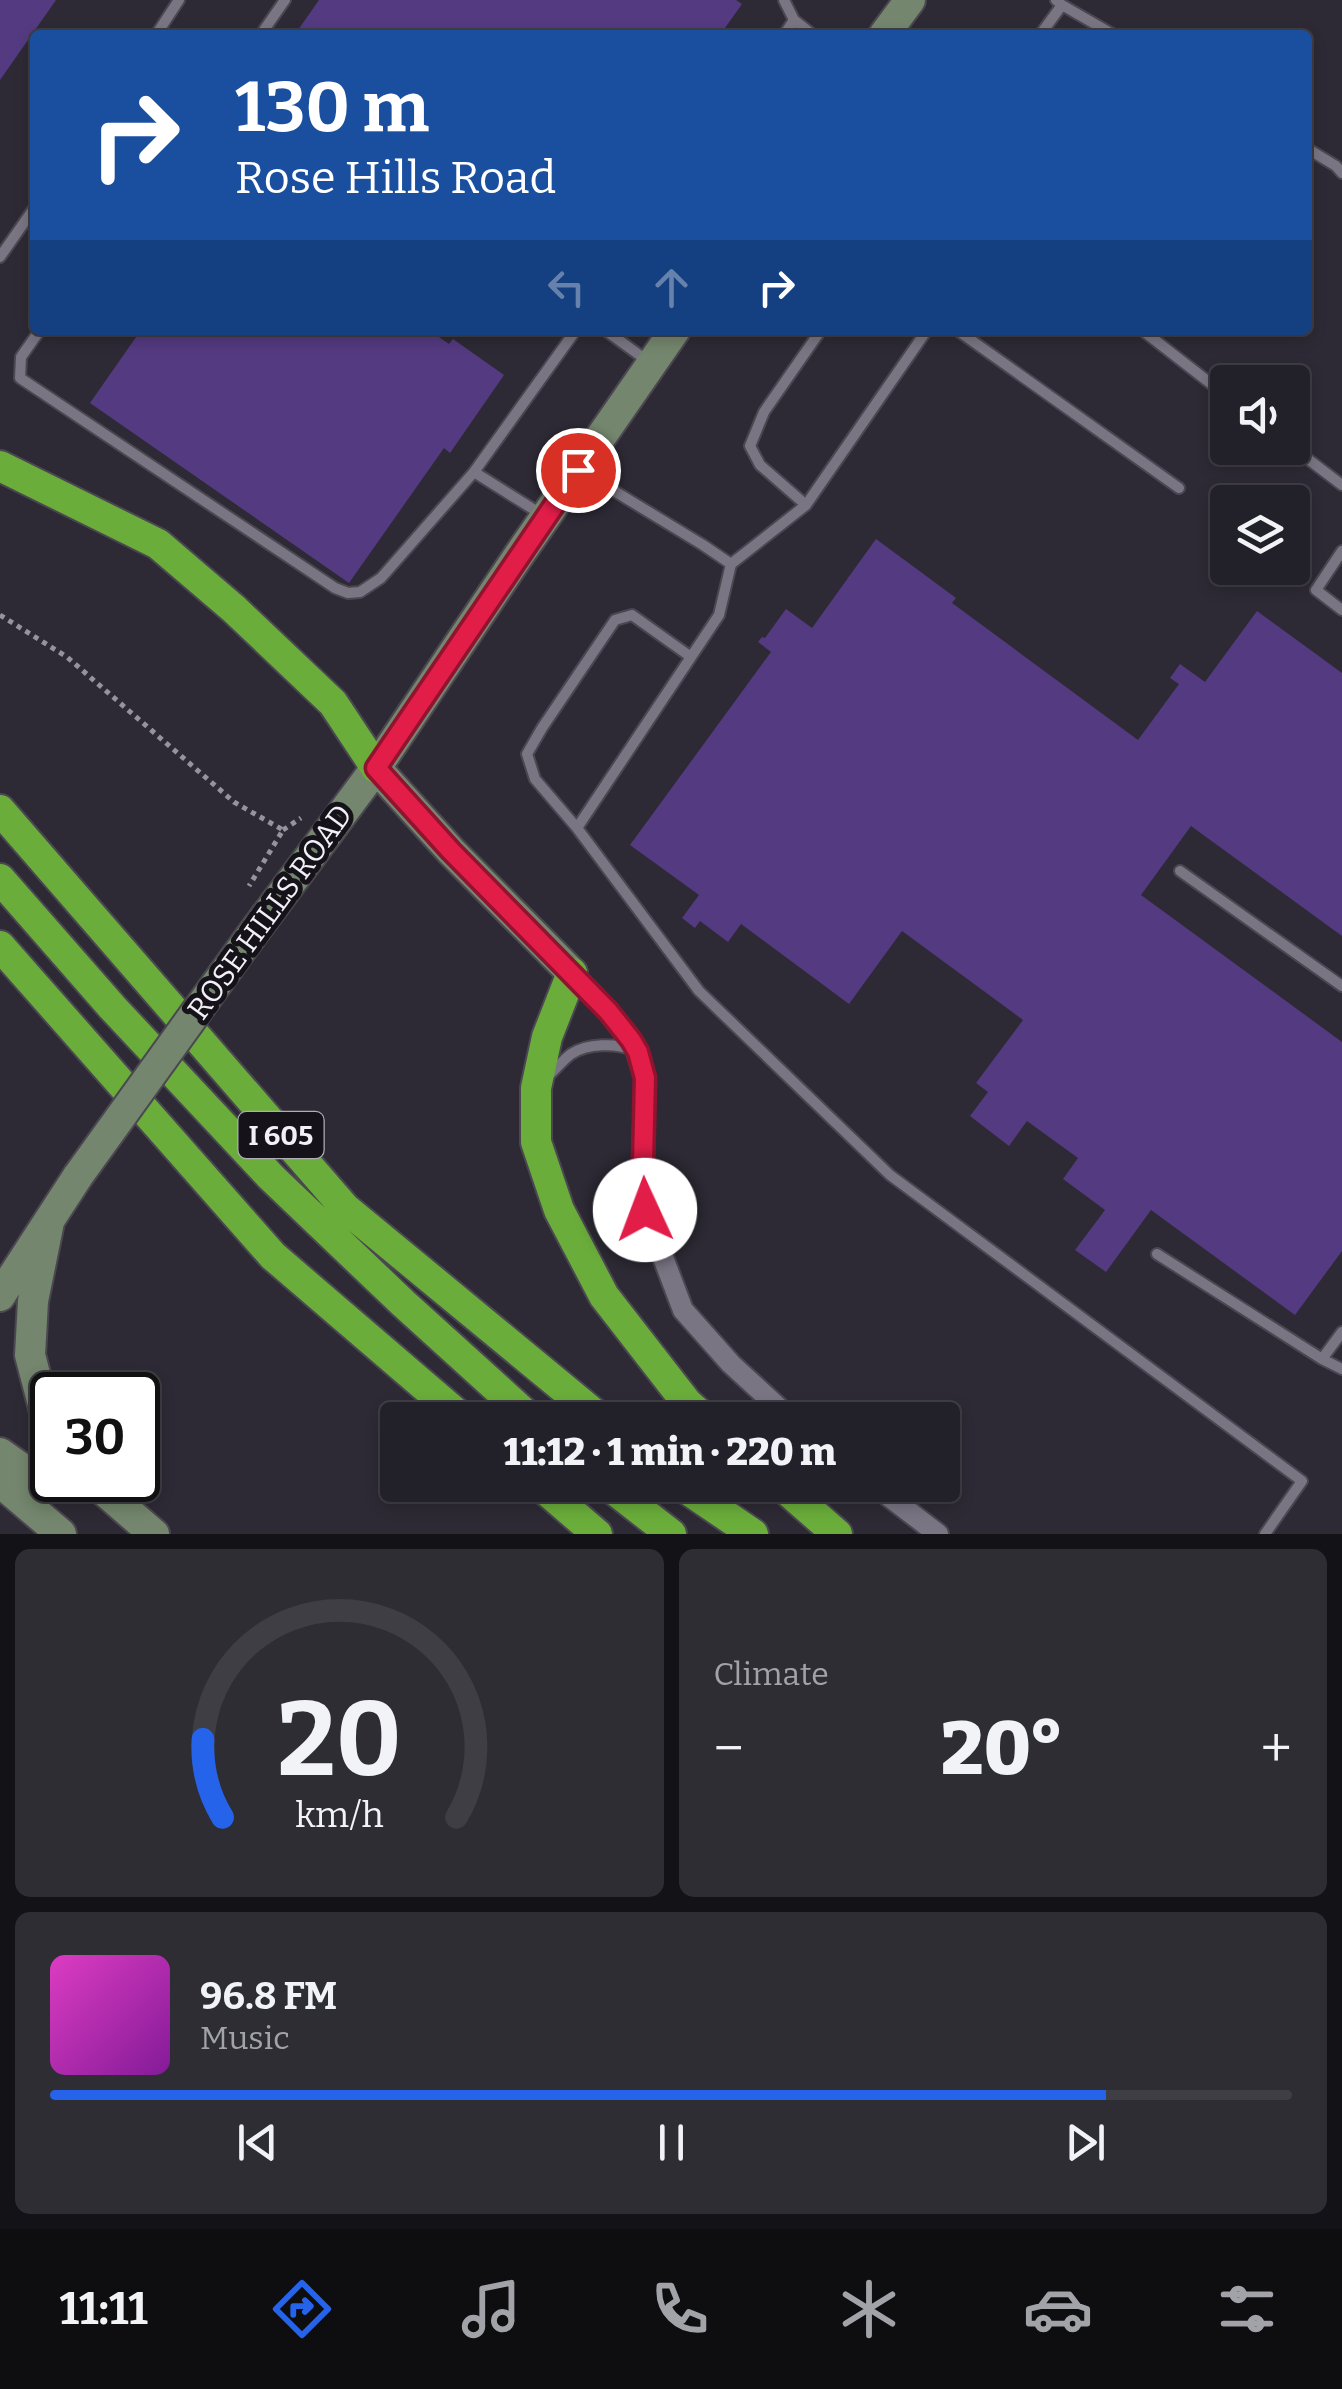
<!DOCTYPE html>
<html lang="en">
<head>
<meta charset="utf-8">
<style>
  :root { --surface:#222028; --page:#2e2d34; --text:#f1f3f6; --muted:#a2a3a8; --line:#3f3e45; --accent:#2563eb }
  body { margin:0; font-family:Bitter,serif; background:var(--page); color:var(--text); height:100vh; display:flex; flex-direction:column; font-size:38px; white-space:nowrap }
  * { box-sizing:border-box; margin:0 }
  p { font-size:32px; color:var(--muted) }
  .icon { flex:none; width:55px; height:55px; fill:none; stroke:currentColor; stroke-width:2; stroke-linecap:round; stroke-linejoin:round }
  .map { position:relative; height:1534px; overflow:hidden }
  .sheet { display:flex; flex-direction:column; gap:15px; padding:15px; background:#131216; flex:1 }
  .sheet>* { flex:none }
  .guide { position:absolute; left:30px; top:30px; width:1282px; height:305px; border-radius:10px; box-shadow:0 5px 15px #0003,0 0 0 2px var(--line); background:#1a4fa0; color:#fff; overflow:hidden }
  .controls { position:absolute; left:1210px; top:365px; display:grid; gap:20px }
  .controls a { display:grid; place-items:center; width:100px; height:100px; border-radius:10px; background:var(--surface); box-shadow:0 5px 15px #0003,0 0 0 2px var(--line); font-size:50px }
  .speed { position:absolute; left:30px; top:1372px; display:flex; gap:20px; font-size:50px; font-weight:700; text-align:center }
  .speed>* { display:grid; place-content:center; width:130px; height:130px; border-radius:50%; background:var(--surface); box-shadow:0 5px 15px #0003,0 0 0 2px var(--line); line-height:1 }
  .speed .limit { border:5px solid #111; border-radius:15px; background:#fff; color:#111 }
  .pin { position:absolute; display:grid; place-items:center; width:85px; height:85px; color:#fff; margin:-42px; border:5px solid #fff; border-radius:50%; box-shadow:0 2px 10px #0007 }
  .me { position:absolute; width:110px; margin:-55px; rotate:358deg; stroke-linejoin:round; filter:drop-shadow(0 0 8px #0008) }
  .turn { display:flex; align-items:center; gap:35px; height:210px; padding:0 40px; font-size:45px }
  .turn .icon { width:130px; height:130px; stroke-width:2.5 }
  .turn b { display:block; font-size:70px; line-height:85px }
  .lanes { display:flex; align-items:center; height:95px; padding:0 40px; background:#0003; justify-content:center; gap:50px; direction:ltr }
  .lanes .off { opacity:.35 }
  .big { font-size:75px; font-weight:800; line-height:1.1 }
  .sheet .tile { flex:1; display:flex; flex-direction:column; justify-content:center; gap:15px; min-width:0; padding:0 35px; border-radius:15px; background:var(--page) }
  .sheet .dial { align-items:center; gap:0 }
  .dial svg { height:260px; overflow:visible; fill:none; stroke:var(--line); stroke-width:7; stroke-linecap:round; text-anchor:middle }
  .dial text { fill:var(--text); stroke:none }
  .song { display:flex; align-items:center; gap:30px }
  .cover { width:120px; height:120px; border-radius:15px; background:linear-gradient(135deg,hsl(310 70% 55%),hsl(290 70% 35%)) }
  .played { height:10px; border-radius:5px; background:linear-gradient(90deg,var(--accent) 85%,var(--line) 85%) }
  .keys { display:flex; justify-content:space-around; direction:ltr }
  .heat { display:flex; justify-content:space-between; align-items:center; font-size:55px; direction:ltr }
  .sheet .tiles { flex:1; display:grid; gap:15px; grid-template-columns:1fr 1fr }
  .tile:last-child { grid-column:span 2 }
  .trip { position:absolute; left:380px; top:1402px; width:580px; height:100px; border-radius:10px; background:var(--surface); box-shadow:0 5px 15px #0003,0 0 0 2px var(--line); font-weight:800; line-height:100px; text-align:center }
  .menu { display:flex; height:160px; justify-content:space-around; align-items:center; background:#0e0d10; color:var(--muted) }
  .menu .icon { width:70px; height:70px }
  .menu .on { color:var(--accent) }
  .menu b { font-size:45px; color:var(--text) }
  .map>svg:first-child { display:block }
  .building { fill:#543a80 }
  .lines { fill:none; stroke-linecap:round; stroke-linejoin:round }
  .service-casing { stroke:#4b4751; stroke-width:14 }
  .minor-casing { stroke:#4b4751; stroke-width:24 }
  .secondary-casing { stroke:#4b4751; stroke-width:34 }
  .motorway-casing { stroke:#4b4751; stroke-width:34 }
  .path { stroke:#95939c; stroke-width:5; stroke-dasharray:5 5; stroke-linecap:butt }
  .service { stroke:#797583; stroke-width:10 }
  .minor { stroke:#797583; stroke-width:20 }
  .secondary { stroke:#74866d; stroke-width:30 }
  .motorway { stroke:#6aad3a; stroke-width:30 }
  .secondary-bridge-casing { stroke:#4b4751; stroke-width:34; stroke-linecap:butt }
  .secondary-bridge { stroke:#74866d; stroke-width:30 }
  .route-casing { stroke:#92132f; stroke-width:25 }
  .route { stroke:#e11d48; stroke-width:18 }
  .labels { text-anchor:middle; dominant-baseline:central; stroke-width:10; stroke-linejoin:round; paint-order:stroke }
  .shield { fill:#151319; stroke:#afadb4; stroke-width:2.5 }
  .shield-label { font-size:28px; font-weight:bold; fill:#f1eff7 }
  .street-label { font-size:30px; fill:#f1eff7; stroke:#151319 }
</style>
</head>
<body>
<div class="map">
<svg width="1342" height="1534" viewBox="0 0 1342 1534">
  <rect width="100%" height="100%" fill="#2d2a35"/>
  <path class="building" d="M0,0H56L0,80Z
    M319,0H736L742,4L720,35H305L298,30Z
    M141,330H429L449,344L453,339L504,375L450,453L444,448L349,583L90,403Z
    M876,539L956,598L952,603L1138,740L1179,684L1170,678L1180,664L1205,682L1257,611L1342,673V936L1191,826L1141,895L1342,1042V1251L1295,1315L1151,1210L1106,1272L1075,1250L1105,1210L1063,1179L1078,1158L1027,1121L1009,1146L970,1116L988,1092L976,1083L1023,1020L902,931L849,1004L741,924L728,942L700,921L695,928L682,918L699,895L630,845L771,652L758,642L762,637L765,638L786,609L812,628Z"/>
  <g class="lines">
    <g class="service-casing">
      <path id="service" d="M784,0L794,20L813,35
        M1062,5L1114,35
        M156,35L179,0
        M271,35L264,30L285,0
        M784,35L794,20
        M1040,35L1062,5L1056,0
        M1308,149L1336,166L1342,173
        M0,257L35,207
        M40,330L21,357L20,378L335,588L348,593L360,592L381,578L474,472L576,330
        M605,330L649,362
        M957,330L1179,488
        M1142,330L1228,397
        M1292,447L1342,485
        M474,472L541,514
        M583,472L703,545L731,564L806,505L927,330
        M806,505L760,465L750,446L764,412L821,330
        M1342,551L1316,590L1342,610
        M731,564L719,615L577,828L699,991L890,1175L1302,1481L1265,1534
        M577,828L535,779L527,754L542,728L615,620L632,615L691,657
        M1180,871L1342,986
        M547,1077C555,1070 563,1060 571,1054C588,1043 615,1043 634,1050
        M1157,1254L1322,1359L1342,1332
        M1322,1359L1342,1369"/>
    </g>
    <g class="minor-casing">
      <path id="minor" d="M572,973L608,1011L631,1040L637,1052L645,1078L643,1163L645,1210L683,1310L731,1364L792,1420
        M874,1485L938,1534"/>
    </g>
    <g class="secondary-casing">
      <path id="secondary" d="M884,35L910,0
        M376,768L451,851L572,973
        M251,936L376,768L519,555L675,330
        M49,1222L33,1301L30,1355L45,1412L52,1422
        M0,1296L78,1176
        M0,1453L27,1472L52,1476
        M78,1480L95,1483L154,1534
        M0,1482L61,1534"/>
    </g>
    <g class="motorway-casing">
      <path id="motorway" d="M0,466L158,544L234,609L333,703L376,768
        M0,810L345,1208L602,1420
        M0,879L112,1007L271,1177L403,1303L532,1420
        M0,946L273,1256L464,1420
        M572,973L547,1037L536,1088V1142L559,1210L604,1296L687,1403L706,1420
        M540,1485L597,1534
        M608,1485L671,1534
        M681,1485L753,1534
        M781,1485L837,1534"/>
    </g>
    <path class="path" d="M0,615L67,657L234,802L283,830L249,886
      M283,830L301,818"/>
    <use href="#service" class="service"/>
    <use href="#minor" class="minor"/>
    <use href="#secondary" class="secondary"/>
    <use href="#motorway" class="motorway"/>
    <g class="secondary-bridge-casing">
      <path id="secondary-bridge" d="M78,1176L251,936"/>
    </g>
    <use href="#secondary-bridge" class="secondary-bridge"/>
  </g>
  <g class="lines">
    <g class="route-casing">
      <path id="route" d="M578,470L376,768L451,851L608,1011L631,1040L638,1052L645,1078L643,1163L645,1210"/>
    </g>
    <use href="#route" class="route"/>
  </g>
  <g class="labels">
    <rect class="shield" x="238.5" y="1112" width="85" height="46" rx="8"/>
    <g class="shield-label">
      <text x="281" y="1135">I 605</text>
    </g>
    <g class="street-label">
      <text transform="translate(270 912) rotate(-54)">ROSE HILLS ROAD</text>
    </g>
  </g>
</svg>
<div class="controls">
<a><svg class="icon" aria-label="sound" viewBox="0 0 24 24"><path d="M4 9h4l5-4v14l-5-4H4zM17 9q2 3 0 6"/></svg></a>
<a><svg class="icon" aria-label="layers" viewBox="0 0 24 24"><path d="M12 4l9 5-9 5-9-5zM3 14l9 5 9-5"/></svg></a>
</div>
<div class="speed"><div class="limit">30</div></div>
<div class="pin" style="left:578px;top:470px;background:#d93025"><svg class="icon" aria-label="arrive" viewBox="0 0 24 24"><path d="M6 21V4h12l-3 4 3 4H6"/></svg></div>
<svg class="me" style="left:645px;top:1210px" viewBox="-20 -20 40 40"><circle r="19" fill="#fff"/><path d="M0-13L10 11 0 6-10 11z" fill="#e11d48"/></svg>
<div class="trip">11:12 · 1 min · 220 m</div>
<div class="guide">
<div class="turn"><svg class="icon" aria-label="right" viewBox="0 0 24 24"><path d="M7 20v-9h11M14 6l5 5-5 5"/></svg><div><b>130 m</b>Rose Hills Road</div></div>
<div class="lanes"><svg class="icon off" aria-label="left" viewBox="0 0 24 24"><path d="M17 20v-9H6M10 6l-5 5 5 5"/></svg><svg class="icon off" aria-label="ahead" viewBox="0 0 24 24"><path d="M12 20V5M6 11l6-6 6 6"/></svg><svg class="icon" aria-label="right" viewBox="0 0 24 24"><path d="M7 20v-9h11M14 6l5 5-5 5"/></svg></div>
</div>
</div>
<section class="sheet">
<div class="tiles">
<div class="tile dial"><svg viewBox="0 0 100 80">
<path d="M14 69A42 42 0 1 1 86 69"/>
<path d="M14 69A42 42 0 0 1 8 45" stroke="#2563eb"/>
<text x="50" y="56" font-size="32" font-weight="700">20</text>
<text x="50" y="72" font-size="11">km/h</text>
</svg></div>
<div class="tile"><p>Climate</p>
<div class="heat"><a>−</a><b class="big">20°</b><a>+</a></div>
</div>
<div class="tile">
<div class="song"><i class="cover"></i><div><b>96.8 FM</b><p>Music</p></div></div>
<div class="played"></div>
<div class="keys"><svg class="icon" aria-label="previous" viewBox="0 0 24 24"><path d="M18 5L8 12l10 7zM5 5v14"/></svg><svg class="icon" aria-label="pause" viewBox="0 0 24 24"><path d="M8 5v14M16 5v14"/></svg><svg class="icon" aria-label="next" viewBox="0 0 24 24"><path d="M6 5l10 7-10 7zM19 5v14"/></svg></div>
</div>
</div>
</section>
<nav class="menu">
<b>11:11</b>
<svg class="icon on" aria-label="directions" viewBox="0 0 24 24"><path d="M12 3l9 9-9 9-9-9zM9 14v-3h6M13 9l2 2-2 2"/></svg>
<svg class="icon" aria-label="music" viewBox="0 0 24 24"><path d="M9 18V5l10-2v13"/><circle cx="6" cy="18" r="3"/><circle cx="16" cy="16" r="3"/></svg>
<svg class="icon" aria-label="phone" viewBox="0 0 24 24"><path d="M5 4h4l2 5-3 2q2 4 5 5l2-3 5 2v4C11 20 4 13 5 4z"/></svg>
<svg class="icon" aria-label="climate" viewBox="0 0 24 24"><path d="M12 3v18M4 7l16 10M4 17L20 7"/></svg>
<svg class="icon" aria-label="car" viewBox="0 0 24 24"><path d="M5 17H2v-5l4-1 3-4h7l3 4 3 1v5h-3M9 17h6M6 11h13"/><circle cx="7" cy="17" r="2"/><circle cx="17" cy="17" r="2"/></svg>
<svg class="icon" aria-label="filters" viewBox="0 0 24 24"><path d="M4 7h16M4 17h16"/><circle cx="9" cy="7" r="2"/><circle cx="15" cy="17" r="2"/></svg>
</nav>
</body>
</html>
